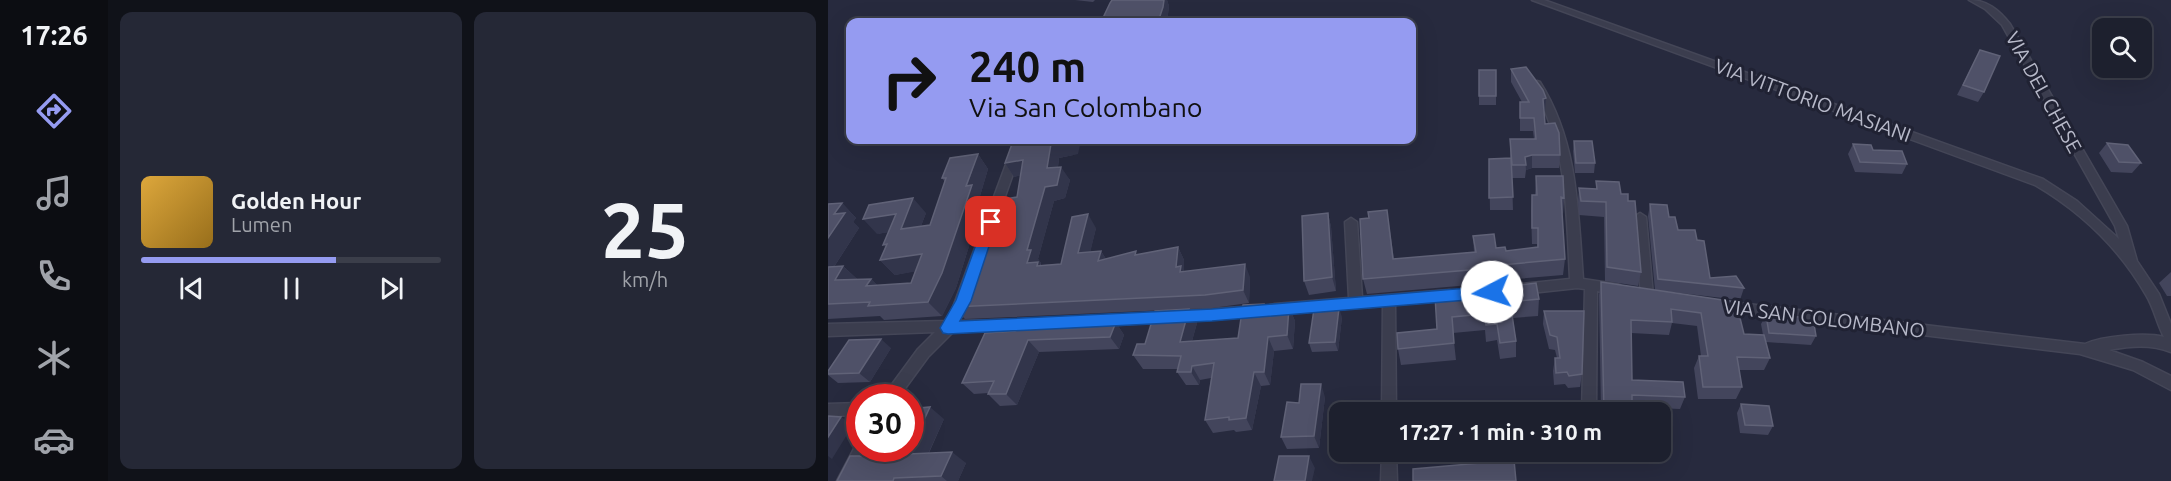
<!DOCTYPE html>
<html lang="en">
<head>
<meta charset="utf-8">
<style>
  :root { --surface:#1d202e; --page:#252836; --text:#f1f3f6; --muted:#a0a3aa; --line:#3b3e4a; --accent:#959bf1 }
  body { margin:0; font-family:Ubuntu,sans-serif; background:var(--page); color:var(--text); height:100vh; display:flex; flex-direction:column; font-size:22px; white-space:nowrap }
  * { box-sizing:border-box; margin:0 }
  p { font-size:20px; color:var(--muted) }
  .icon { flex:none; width:33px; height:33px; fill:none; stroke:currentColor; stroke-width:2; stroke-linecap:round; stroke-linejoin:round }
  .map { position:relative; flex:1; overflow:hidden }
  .drawer { display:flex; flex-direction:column; gap:12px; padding:12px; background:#101219; width:720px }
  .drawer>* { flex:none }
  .top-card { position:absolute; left:18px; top:18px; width:570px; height:126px; border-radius:12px; box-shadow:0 6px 24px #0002,0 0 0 2px var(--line); background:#959bf1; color:#111; overflow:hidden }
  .tools { position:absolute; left:1264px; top:18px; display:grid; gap:12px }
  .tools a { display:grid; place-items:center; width:60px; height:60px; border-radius:12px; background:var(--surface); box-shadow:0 6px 24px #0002,0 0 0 2px var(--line); font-size:30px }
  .speed { position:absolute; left:18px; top:384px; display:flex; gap:12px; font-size:30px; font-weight:700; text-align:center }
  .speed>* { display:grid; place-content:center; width:78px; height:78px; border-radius:50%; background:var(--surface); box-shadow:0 6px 24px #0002,0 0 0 2px var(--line); line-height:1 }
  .speed .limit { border:9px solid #d22; background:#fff; color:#111 }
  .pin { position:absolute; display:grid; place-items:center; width:51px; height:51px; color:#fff; margin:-26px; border-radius:12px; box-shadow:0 3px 9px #0006 }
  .me { position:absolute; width:66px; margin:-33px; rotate:265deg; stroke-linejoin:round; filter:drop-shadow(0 0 4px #0008) }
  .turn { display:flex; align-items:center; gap:21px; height:126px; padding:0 24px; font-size:27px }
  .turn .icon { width:78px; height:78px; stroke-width:2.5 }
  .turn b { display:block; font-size:42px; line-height:51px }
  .drawer .tile { flex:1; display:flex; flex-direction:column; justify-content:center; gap:9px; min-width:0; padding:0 21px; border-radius:12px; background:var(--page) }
  .drawer .dial { align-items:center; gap:0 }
  .dial b { font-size:78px; line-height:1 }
  .song { display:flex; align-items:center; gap:18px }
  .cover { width:72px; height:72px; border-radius:9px; background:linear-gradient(135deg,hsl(40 70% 55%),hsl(40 70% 35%)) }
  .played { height:6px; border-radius:3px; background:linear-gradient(90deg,var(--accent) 65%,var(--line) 65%) }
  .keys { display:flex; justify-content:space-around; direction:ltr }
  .drawer .tiles { flex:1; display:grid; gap:12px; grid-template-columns:repeat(2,1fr) }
  .trip { position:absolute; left:501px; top:402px; width:342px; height:60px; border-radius:12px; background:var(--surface); box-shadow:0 6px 24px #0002,0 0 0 2px var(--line); font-weight:700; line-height:60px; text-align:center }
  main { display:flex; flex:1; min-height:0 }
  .menu { display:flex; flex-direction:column; width:108px; justify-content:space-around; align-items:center; background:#0c0d12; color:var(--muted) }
  .menu .icon { width:42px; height:42px }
  .menu .on { color:var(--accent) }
  .menu b { font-size:27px; color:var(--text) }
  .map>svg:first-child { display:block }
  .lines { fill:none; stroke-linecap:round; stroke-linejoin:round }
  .street-casing { stroke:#444657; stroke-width:3 }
  .street { fill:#3b3d4e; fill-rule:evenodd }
  .wall { fill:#43455c }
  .shaded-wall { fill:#32354b }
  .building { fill:#4f5168; stroke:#606277; stroke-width:1.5 }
  .route { fill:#1a73e8; stroke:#114b97; stroke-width:1.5 }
  .labels { text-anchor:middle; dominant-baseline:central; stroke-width:6; stroke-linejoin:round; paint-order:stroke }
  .street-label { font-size:20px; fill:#b7b9c9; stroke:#202233 }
</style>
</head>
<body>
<main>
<nav class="menu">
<b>17:26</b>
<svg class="icon on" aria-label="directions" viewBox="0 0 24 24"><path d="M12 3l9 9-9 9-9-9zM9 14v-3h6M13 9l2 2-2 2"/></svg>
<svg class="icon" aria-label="music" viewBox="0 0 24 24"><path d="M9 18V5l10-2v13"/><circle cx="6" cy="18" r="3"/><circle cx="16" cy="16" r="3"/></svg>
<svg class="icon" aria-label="phone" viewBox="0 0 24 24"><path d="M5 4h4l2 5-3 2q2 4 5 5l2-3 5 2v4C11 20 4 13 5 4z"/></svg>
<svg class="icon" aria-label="climate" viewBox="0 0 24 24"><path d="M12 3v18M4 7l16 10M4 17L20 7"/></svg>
<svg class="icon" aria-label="car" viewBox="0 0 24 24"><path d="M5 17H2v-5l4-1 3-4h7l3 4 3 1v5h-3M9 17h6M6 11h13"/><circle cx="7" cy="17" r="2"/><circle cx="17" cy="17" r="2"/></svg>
</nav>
<section class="drawer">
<div class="tiles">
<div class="tile">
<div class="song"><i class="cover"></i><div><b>Golden Hour</b><p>Lumen</p></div></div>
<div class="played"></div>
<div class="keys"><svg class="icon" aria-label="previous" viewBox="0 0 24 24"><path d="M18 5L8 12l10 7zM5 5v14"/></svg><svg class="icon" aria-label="pause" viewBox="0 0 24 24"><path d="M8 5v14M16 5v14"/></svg><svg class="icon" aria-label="next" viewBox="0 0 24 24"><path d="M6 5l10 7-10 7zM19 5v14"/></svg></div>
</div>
<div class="tile dial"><b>25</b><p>km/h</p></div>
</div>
</section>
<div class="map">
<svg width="1343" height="481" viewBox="0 0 1343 481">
  <rect width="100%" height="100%" fill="#272a3e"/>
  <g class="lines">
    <g class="street-casing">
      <path id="street" d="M704,0H716L1215,179L1249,201L1291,239L1287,226L1174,25L1157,9L1141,0C1159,0 1171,10 1182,24L1299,226L1309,261L1331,294L1343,324V352C1322,344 1303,346 1281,350L1315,362L1343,376V390L1305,370L1252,354L889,310L888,306L889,302L894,301L1257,344C1274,336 1318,332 1336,337C1329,324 1326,308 1318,295C1291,248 1253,212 1207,185Z
        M709,81L712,82C750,142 750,211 755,279L788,284L792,285L794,289L792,293L788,294L769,291L768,412H754L757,289L749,288L693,294L689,293L687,289L689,285L693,284L742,279C738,206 740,150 704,84Z
        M187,140H197L136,312L131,321L205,319L210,320L212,324L210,328L125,332L100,357L70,398H54L90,349L107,332L0,336V324L117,321L124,310Z
        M812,213L818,217L825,295L824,299H814L813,295L806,217Z
        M523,218L529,222L534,297L621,290L626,291L627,295L626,299L621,300L567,304L568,412H554L555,306L447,314L442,313L441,309L442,305L447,304L521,298L517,222Z
        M430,306L435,307L436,311L435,315L430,316L271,326L266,325L264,321L266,317L271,316Z
        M32,403V415L0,416V404Z
        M32,442V448H41L25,481H9L29,443Z
        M554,452H568L569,481H553Z"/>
    </g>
    <use href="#street" class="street"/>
  </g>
  <path class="wall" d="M247,0H267L265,2Z
    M339,0L341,6L339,22H273Z
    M1152,50L1156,92L1150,102L1129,95Z
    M683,69L717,111H716L717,124L732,155L731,168H704L698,170L697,178H684L685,210H662L661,159L682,158V139H706L705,131H692V102H694L683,82Z
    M651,70H668V105H651Z
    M133,140H165L134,141Z
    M746,141L767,163L766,173H747L745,151Z
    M1279,143L1313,163L1304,173L1283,172L1271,153Z
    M1025,144L1045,150L1079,164L1074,174L1027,172L1020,154Z
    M150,154L160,169L152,196L155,201L128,288L114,316L56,320L52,316L0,319V204L14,203L28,218L25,222L31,228L6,267L15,266L29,279H43L50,286L83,283L87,271L67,275L52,260L57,248L60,232L49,234L98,213L93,226L102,225L117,182L114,178Z
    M250,154L231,158L230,167L242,180L237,198L226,201L210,259L213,263V265L233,264L268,228L262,252L273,251L278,259L310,255L350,247L356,260V272L422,277L421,303L384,308L137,319L125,307L144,288L189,197L193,175L186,177L177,163Z
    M708,176L736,198L735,214L734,213L737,259L735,275L653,282V284L539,294L535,279L541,218L559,210L566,259L646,252L645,236L668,248L678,251L709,248V244H704L703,211L704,195H707Z
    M768,181L793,194L800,201L813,272L810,286L777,281L776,217L751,215L750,202L751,188L768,189Z
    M822,204L841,217L850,230L869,240L882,278L916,288L912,300L834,291L916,334L935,335L933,324L938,315L973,323L988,336L983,345L938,342L942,358L936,370H911L914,387L908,399H870L866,368L871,356H873L869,326L844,323L841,335L803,333L804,380L857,397L852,409L804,407V412H773L771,295L773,282L827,290L820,216Z
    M500,213L503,227L508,291L481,295L476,281Z
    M1343,272V296H1339L1331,283Z
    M685,286L711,299L710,316L685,318L688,341V357L672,359L669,340L658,342L657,330L625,333L628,360L573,365L570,349L609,329L607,296L685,288Z
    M436,304L438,309L461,307L467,321L465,349L446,351L442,385L433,386L424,430L408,432L406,430L385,433L377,420L383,378L372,380L371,385H358L349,372L350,369H315L305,355L317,344L361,309L369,323L364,341L410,338Z
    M716,311L754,374L752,387L740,388L737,384L726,385L725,371L727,358H729L727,350L721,349L715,324Z
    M283,315L296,335L291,349L211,352L189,405L172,406L160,394V393L146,394L134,383L187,331Z
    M514,317L510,351L484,352L481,343Z
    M63,348L42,382L10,383L0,375V371Z
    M497,397L491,448L459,449L453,437L471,403Z
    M913,404L945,426L940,435L912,433L909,413Z
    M116,419L101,453L138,463L130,481H9L45,456Z
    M594,452H621V453L594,455Z"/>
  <path class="shaded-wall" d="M334,0H339L341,6L339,22H332L331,19Z
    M718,98L717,111L714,112L715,99Z
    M243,140H253L250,154L231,158L228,182L219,168L223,144Z
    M150,154L160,169L152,196L155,201L128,288L114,316L100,302Z
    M704,155V168L698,170L697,157Z
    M195,160L204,173L186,177L177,163Z
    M233,167L242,180L237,198L226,201L210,259L213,263L212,265L220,275L199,263V250L217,187Z
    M85,198L98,213L86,244L73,230L49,234L35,219Z
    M14,203L28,218L25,222L31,228L0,276V238L6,214Z
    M500,213L503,227L508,291L504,277Z
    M260,214L268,228L259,266L250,253Z
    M59,244L94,254L107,268L67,275L52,260L67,258L55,245Z
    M350,247L356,260V272L359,286L348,267Z
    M273,251L281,264L270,261Z
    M417,264L422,277L421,303L415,290Z
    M15,266L31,281L7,280Z
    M43,279L58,293L38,286Z
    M461,307L467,321L465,349L459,335Z
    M511,308L514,317L510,351L507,342Z
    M361,309L369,323L360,355L352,342Z
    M283,315L296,335L291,349L282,337L280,323Z
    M440,337L446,351L442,385L436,372Z
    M53,339L63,348L42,382L31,373Z
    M200,340L211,352L189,405L178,394Z
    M364,366L372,380L371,385L363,372Z
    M426,372L433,386L424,430L418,418Z
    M493,384L497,397L491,448L486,436Z
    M102,407L116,419L95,465L80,454Z
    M13,417L25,425L4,459L0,456V437Z
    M124,452L138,463L130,481H119L113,476Z
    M481,456L487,468L484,481H477Z"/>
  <path class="building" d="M284,0H336L335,7L331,19H318V22H273L282,3Z
    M1152,50L1172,56L1156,92L1135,85Z
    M698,67L715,90L718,98L715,99L717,124L727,123L731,133L732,155H704L697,157L698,165H684L682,139H708L706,118H692V102H701L683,69Z
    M651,70H668V96H651Z
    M196,140H243L223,144L219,168L233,167L229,185L217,187L199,250H203L199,263L210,262L209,266L233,264L244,217L260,214L250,253L273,251L270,261L308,251L307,255L350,247L348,267L353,266L352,272L417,264L415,290L377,295L125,307L133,289L144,288L171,200L189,197L195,160L177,163L184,144L195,142Z
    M746,141H764L767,163H748Z
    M1279,143L1300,145L1313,163L1291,162Z
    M1025,144L1043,145L1045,150L1074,151L1079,164L1032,162Z
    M150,154L138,186L144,185L114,273L100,302L40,306L42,302L0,304V267L15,266L7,280L43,279L38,286L83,283L94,254L52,260L59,244L55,245L68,214L35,219L41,205L85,198L73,229L102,225L118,178H114L122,158Z
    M683,158L685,197L661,198V159Z
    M708,176H735L736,198L733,197L737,259L652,267L653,269L535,279L532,219L541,218L540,212L559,210L565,259L648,252L645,236L666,234L668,248L677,247L678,251L710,247V228H704V195H709Z
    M768,181L791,182L793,194H800V201H807L813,272L779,267L778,202L753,201L751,188L769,189Z
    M14,203L6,214L17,213L0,238V204Z
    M822,204L839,205L841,217H847L850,230H867L869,240L876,241L882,278L908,276L916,288L830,279Z
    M500,213L504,277L476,281L474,216Z
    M773,282L908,302L916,334L936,335L942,358L909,357L914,387H875L871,356H880L873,313L843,309L844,322L803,320L804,380L855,382L857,397L804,395V412H776Z
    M708,283L711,299L682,302L688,341L672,343L669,324L658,325L656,314L624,317L626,343L570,349L569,333L609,329L607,296L685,288V286Z
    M436,304L435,309L461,307L459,335L440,337L436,372H426L418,418L401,420V417L377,420L386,363L364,366L363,372H349L353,356L305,355L309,344H317L327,311L361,309L352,342L410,338L415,305Z
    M511,308L507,342L481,343L486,309Z
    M716,311H756L754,374L741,376L739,372L728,373L727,358H732L729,337L722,335Z
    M283,315L280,323L288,322L282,337L200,340L178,394H160L166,381L134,383L157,333L187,331L193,319Z
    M938,315L971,317L973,323L986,324L988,336L941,333Z
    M53,339L31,373L0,374V371L21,340Z
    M473,384H493L486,436L453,437L459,402L471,403Z
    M913,404L941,406L945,426L917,425Z
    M677,406V412H640L639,409Z
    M102,407L80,454L124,452L113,476L66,478L65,481H9L22,456H45L49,448H82V409Z
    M0,416L13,417L0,437Z
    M451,456H481L477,481H446Z
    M686,460L688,481H585V469Z"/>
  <path class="route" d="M163,217L169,222L143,301L132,321L384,309L664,286L669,288L671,292L669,296L664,298L384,321L120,334L115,333L112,328L128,300L156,222Z"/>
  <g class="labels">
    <g class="street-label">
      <text transform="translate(1216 92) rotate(61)">VIA DEL CHESE</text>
      <text transform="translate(985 100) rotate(20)">VIA VITTORIO MASIANI</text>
      <text transform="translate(996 318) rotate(7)">VIA SAN COLOMBANO</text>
    </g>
  </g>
</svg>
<div class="tools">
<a><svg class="icon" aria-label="search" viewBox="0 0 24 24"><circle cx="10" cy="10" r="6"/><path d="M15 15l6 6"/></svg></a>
</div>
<div class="speed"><div class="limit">30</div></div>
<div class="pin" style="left:163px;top:222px;background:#d93025"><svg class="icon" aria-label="arrive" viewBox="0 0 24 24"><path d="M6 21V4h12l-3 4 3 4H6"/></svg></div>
<svg class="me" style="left:664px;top:292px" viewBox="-20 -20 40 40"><circle r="19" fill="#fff"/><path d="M0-13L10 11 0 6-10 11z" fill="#1a73e8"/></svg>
<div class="trip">17:27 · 1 min · 310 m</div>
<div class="top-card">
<div class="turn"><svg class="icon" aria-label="right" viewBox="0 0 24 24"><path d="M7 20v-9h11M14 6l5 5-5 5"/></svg><div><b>240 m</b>Via San Colombano</div></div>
</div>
</div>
</main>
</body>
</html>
